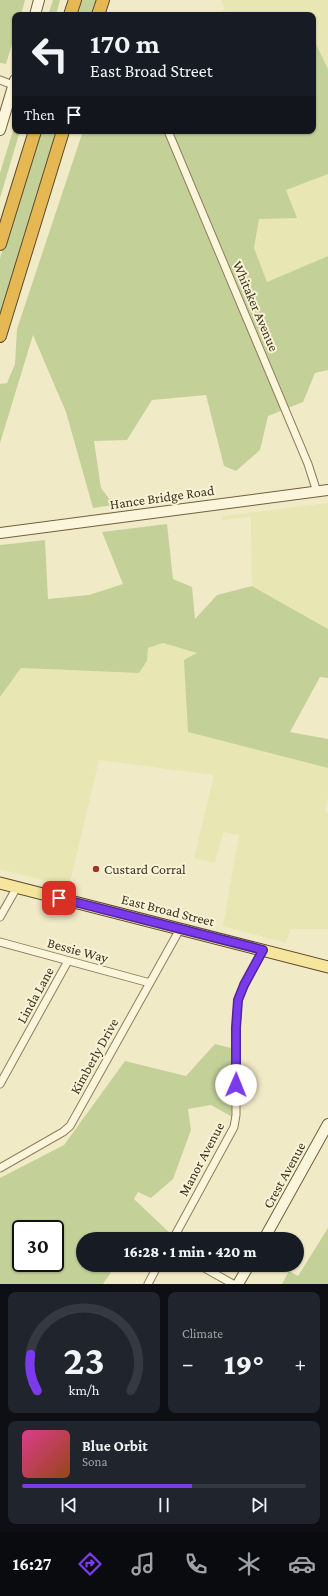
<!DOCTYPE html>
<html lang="en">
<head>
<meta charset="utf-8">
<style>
  :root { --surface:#171b24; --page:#20242c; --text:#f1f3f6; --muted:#9ea1a6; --line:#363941; --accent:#7c3aed }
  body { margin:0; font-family:"Crimson Pro",serif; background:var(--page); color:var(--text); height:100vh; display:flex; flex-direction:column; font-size:15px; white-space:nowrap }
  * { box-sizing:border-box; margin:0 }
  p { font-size:13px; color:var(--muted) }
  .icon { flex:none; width:22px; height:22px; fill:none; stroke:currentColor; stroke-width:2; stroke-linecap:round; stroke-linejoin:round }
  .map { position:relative; height:1284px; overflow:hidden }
  .side { display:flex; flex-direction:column; gap:8px; padding:8px; background:#0d0f14; flex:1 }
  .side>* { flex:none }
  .banner { position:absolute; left:12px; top:12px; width:304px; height:122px; border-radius:8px; box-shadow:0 1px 3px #0004; background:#171b24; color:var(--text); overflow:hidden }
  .speed { position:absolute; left:12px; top:1220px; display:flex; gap:8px; font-size:20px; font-weight:700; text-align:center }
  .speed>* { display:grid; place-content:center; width:52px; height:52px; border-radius:50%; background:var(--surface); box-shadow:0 1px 3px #0004; line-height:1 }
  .speed .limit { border:2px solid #111; border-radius:6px; background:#fff; color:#111 }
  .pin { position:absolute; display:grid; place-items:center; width:34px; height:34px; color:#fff; margin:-17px; border-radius:8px; box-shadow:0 2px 6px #0006 }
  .me { position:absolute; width:44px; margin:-22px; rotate:1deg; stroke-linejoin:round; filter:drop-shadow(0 0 3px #0008) }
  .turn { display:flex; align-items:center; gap:14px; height:84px; padding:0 12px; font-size:18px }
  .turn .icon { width:52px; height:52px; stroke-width:2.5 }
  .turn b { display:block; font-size:28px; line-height:34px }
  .then { display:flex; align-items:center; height:38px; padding:0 12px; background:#0003; gap:8px; font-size:15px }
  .big { font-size:30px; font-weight:800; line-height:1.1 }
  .side .tile { flex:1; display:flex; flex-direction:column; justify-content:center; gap:6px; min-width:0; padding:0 14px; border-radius:8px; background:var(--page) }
  .side .dial { align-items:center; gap:0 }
  .dial svg { height:104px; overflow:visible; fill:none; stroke:var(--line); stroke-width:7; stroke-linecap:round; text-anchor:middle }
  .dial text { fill:var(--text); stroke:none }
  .song { display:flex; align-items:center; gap:12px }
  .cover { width:48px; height:48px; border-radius:6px; background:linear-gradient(135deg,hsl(330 70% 55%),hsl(20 70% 35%)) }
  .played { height:4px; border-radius:2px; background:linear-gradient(90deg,var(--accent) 60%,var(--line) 60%) }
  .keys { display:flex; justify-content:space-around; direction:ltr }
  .heat { display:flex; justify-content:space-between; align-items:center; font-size:22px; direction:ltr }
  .side .tiles { flex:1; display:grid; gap:8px; grid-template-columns:1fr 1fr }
  .tile:last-child { grid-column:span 2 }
  .trip { position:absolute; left:76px; top:1232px; width:228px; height:40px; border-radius:20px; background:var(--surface); box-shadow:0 1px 3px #0004; font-weight:800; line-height:40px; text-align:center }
  .menu { display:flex; height:64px; justify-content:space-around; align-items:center; background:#090b0e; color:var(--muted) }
  .menu .icon { width:28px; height:28px }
  .menu .on { color:var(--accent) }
  .menu b { font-size:18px; color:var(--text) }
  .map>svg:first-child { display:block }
  .farmland { fill:#e8e6b3 }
  .green { fill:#c3d199; fill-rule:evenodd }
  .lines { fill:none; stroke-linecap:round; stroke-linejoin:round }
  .street-casing { stroke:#8f7d5a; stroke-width:9 }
  .secondary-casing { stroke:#715e3d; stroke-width:12 }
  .primary-casing { stroke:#5c4a2e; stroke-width:13 }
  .highway-casing { stroke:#5c4a2e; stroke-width:14 }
  .street { stroke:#fbf6db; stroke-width:7 }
  .secondary { stroke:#fbf6db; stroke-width:10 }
  .primary { stroke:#f6e69d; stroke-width:11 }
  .highway { stroke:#e5b853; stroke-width:12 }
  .route-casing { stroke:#51269a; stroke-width:10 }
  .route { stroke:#7c3aed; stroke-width:7 }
  .poi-dot { fill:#a23626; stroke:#f8f3d7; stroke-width:1.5 }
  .labels { text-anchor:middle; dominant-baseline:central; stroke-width:4; stroke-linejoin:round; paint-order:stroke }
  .street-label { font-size:14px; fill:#3e321f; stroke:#f8f3d7 }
  .poi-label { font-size:14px; fill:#3e321f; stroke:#f8f3d7; text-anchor:start }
</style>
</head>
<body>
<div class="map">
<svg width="328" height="1284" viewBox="0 0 328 1284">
  <rect width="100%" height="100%" fill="#f1eac7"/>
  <path class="farmland" d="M221,0H328V69L313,38V15H215L225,9Z
    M328,174V256L267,282L254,248L259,219L285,190Z
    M328,503V629L252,586L251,517L222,520L223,516Z
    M163,643L197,653L188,732L328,768V797L325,812L328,813V929H291L286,943L223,926L239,835L223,832L215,863L194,858L214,775L99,760L69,887L0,869V697L21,668L139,673L147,661L148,648Z"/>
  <path class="green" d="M0,0H25L21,15H15V34L6,64L0,63Z
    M53,0H60L56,15H48Z
    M78,0H98L93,15H74Z
    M313,38L328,69V174L286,190L297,218L259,219L254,248L267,282L328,256V370L315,373L303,402L268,416L260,450L236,471L224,466L206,395L152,400L127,440L94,441L101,488L114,505L93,508L66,412L33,335L0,443V384L7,383L15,364L17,329L83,131H313Z
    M15,124V131H20L0,198V173Z
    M39,131H58L0,321V258Z
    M167,524L173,579L192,587L195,619L217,595L252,586L328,629V678L320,677L290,732L328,739V768L188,732L184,660L197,653L163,643L148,648L147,661L139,673L21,668L0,697V545L45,540L48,599L89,595L123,584L102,532Z
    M215,1044L239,1050L236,1119L211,1105L188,1109L191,1130L173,1179L151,1198L138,1192L134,1199L174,1237L173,1239H137L134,1238L133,1239H83V1265H116L103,1284H0V1178L64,1145L125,1061L186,1076ZM21,1229H55V1263H21Z
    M328,1228V1284H282L289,1271L298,1276Z"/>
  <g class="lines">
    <g class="street-casing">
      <path id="street" d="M0,80L13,85
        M168,131L308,464L317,492
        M0,917L17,887
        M0,942L150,983
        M0,1084L68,961
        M0,1168L63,1132L70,1126L180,929
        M173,1239L234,1127L236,1115V1027L238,1000L244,985L263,950
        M199,1265L233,1284
        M148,1284L158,1265"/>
    </g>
    <g class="secondary-casing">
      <path id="secondary" d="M35,15L39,0
        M0,130L15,80
        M0,533L328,490
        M264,1239L328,1124
        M238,1284L249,1265"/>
    </g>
    <g class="primary-casing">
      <path id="primary" d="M0,883L328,967"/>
    </g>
    <g class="highway-casing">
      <path id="highway" d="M70,15L75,0
        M98,15L103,0
        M0,244L35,131
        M0,336L63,131"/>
    </g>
    <use href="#street" class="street"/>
    <use href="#secondary" class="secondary"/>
    <use href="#primary" class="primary"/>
    <use href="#highway" class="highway"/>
  </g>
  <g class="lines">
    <g class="route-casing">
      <path id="route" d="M59,898L263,950L244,985L238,1000L236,1028V1085"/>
    </g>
    <use href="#route" class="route"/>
  </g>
  <circle class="poi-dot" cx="96" cy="869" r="4"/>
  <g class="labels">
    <g class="street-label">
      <text transform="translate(256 306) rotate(67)">Whitaker Avenue</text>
      <text transform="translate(162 497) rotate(-8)">Hance Bridge Road</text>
      <text transform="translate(168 910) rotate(14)">East Broad Street</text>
      <text transform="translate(78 950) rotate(15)">Bessie Way</text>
      <text transform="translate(35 995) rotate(-61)">Linda Lane</text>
      <text transform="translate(94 1056) rotate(-61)">Kimberly Drive</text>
      <text transform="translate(201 1159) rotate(-62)">Manor Avenue</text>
      <text transform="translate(284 1175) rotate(-61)">Crest Avenue</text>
    </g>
    <g class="poi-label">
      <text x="104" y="869">Custard Corral</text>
    </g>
  </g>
</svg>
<div class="speed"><div class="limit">30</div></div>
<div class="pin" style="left:59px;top:898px;background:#d93025"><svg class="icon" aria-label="arrive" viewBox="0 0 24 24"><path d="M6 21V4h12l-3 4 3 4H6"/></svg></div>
<svg class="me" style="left:236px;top:1085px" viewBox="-20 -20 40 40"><circle r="19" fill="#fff"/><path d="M0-13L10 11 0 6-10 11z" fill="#7c3aed"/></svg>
<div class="trip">16:28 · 1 min · 420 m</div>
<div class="banner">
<div class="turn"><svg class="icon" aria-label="left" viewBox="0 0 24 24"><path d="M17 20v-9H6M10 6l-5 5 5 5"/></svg><div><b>170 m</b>East Broad Street</div></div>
<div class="then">Then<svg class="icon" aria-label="arrive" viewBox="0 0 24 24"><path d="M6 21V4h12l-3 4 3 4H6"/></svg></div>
</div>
</div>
<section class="side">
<div class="tiles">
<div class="tile dial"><svg viewBox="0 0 100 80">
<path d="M14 69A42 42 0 1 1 86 69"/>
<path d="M14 69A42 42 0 0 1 9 41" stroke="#7c3aed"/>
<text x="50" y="56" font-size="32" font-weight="700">23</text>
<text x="50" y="72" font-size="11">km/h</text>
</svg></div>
<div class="tile"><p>Climate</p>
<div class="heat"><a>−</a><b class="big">19°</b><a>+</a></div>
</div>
<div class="tile">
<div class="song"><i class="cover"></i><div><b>Blue Orbit</b><p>Sona</p></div></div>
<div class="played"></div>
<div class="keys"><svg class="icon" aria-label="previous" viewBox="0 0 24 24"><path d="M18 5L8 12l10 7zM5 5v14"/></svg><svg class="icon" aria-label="pause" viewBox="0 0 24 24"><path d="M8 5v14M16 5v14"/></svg><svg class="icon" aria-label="next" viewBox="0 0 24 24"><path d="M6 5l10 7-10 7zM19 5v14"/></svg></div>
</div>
</div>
</section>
<nav class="menu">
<b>16:27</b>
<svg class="icon on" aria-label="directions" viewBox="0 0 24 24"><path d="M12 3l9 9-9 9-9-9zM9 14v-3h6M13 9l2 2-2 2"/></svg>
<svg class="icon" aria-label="music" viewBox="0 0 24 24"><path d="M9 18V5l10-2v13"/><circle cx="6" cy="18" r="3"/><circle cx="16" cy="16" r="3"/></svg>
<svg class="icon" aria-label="phone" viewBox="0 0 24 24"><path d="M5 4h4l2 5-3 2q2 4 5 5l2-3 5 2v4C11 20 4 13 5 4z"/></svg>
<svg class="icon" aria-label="climate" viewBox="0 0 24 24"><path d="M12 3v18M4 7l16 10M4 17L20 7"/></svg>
<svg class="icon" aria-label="car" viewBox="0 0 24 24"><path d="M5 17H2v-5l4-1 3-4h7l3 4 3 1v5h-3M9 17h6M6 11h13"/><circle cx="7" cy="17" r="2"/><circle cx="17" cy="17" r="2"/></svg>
</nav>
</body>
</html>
